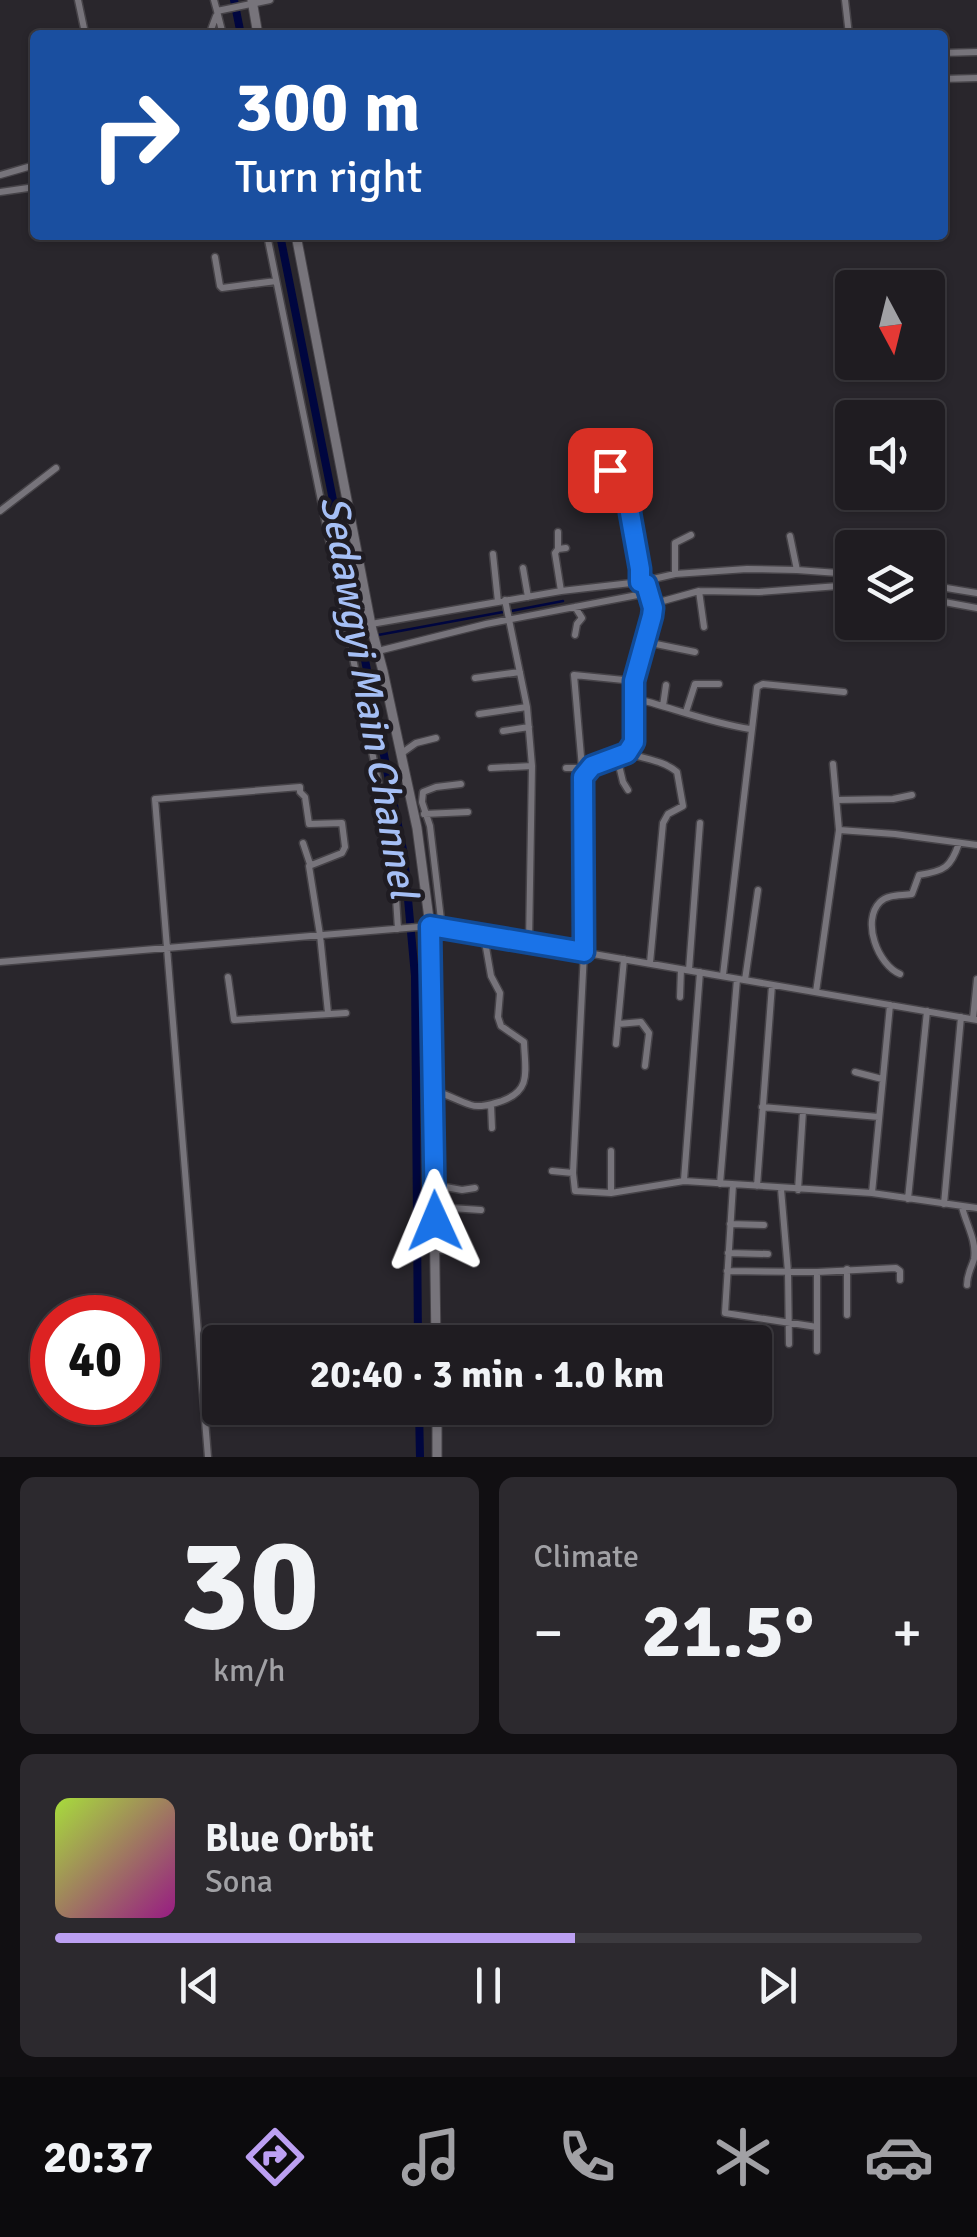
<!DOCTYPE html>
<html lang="en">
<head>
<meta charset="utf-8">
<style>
  :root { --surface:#1f1c21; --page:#2c292e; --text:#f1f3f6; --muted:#a1a1a5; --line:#3c3a3f; --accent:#bca0f2 }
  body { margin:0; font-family:Signika,sans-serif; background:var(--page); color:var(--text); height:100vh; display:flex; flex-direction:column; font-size:38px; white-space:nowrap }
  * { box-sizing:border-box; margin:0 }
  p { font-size:32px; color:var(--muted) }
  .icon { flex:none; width:55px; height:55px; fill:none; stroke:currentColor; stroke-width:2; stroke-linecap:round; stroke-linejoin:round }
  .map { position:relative; height:1457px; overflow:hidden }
  .sheet { display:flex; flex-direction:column; gap:20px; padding:20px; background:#110f12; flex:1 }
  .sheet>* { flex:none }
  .guide { position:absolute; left:30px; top:30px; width:918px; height:210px; border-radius:10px; box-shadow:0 2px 8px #0004,0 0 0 2px var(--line); background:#1a4fa0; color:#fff; overflow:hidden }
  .needle { width:65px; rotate:173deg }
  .tools { position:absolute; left:835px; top:270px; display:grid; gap:20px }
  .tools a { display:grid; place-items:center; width:110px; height:110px; border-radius:10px; background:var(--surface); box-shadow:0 2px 8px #0004,0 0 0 2px var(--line); font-size:50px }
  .speed { position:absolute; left:30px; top:1295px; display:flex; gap:20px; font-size:50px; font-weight:700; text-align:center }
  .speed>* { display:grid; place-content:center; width:130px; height:130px; border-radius:50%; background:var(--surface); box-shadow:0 2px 8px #0004,0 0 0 2px var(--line); line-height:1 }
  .speed .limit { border:15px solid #d22; background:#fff; color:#111 }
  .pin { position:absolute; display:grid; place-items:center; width:85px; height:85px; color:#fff; margin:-42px; border-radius:20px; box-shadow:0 5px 15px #0006 }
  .me { position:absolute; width:110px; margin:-55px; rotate:359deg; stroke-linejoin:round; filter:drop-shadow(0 0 8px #0008) }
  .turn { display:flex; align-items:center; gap:35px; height:210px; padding:0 40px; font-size:45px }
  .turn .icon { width:130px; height:130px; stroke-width:2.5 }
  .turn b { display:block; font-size:70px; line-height:85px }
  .big { font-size:75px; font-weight:700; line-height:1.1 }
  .sheet .card { flex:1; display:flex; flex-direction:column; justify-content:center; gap:15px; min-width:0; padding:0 35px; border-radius:15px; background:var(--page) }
  .sheet .dial { align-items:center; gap:0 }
  .dial b { font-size:130px; line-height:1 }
  .song { display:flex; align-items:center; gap:30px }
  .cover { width:120px; height:120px; border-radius:15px; background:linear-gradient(135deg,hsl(80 70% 55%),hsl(310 70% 35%)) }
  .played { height:10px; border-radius:5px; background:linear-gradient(90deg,var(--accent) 60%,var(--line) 60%) }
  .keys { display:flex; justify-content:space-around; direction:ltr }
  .heat { display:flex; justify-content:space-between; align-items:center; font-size:55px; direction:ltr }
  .sheet .tiles { flex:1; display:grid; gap:20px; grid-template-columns:1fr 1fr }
  .card:last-child { grid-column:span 2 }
  .trip { position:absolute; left:202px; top:1325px; width:570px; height:100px; border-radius:10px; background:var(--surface); box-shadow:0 2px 8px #0004,0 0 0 2px var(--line); font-weight:700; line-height:100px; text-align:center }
  .menu { display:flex; height:160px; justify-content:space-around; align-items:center; background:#0c0b0d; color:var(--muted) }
  .menu .icon { width:70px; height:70px }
  .menu .on { color:var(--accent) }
  .menu b { font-size:45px; color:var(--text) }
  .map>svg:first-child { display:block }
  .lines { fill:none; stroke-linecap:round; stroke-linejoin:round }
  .stream { stroke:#00063f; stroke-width:2.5 }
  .canal { stroke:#00063f; stroke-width:8 }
  .street-casing { stroke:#464348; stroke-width:9 }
  .secondary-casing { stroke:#464348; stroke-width:11 }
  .street { stroke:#77747b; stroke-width:6 }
  .secondary { stroke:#77747b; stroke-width:9 }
  .route-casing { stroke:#114b97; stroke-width:25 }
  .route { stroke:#1a73e8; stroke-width:18 }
  .labels { text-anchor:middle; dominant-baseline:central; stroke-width:9; stroke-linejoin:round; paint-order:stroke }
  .water-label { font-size:40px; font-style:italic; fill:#a5bff5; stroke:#1f1c22 }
</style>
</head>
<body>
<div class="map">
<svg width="977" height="1457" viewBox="0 0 977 1457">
  <rect width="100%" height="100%" fill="#29262c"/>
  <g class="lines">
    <path class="stream" d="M511,611L563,601
      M378,635L503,612
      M361,638L370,636"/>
    <path class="canal" d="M234,0L241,35
      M280,235L404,855L415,976L418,1342
      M419,1408L420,1457"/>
    <g class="street-casing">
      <path id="street" d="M78,0L85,33
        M214,0L217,11L270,0
        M845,0L849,35
        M217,11L223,35
        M209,35L216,16
        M942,53L977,52
        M942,79L977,78
        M0,175L35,165
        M0,192L35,187
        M267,235L378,781L394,867L398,929
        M215,257L220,286L222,288L276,281
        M607,467L631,482L630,513L640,569V582L646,585L653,608V617L634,681L633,747C619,763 594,758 583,777L584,952L573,1173L575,1191L611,1193L684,1181L872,1193L977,1208
        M0,511L56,468
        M558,532V549
        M790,536L797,570
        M493,554L498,602
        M523,568L528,597
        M675,574V543L691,535
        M928,585L977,593
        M561,591L555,553L558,549L566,548
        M699,591L704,627
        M928,599L977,608
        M505,600L527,707L532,766L529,943
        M652,604L699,591L759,592L852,585
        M371,624L561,591L640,582L675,574L747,569L797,570L852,574
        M575,635L577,624L582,618L575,607
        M646,642L695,652
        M378,651L486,624L648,593
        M475,678L520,672
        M634,698C673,708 710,723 750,729
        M663,706L666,685
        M686,712L695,684H719
        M479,714L527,707
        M503,731L529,727
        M402,753L416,743L436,738
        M627,753C644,759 663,760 677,772L683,806L668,814L663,823L650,963
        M617,757L623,782L628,790
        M833,764L839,830
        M491,768L532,766
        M566,768H582
        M585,771L582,768L574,675L634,681
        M837,800L893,799L912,795
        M424,814L468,812
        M303,843L310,864
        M442,928L430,826L422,802L423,792L436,787L461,784
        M0,962L430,926L977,1020
        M689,970L700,823
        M900,974C878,965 861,921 880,902C888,894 902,896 912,894L919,875C945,871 951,867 959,843
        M723,975L757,687L763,684L844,692
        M228,977L234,1020L346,1013
        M745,980L758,890
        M816,992L839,830L895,834L977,845
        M680,997L681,969
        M973,1019L977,979
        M618,1024L641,1022L649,1033L645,1066
        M616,1044L624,959
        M855,1072L882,1079
        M434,1091C447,1094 458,1101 471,1105C480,1108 492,1104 502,1101C532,1090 525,1071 524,1042L501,1026L498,1017L500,993L491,976L484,936
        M491,1105L492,1128
        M762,1107L879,1117
        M611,1151V1193
        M552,1171L573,1173
        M684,1180L700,972
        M720,1184L737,979
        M434,1185L462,1190L475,1188
        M733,1185L725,1313L817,1327V1351
        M757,1186L772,985
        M781,1189L788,1272L789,1344
        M798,1190L803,1111
        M872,1193L890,1005
        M908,1199L927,1011
        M944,1204L961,1017
        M435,1207L481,1210
        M962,1207C966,1224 977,1241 974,1259C971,1269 967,1274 967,1285
        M730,1224L764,1225
        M435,1227L456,1230
        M435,1250H467
        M728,1253L768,1254
        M847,1269V1315
        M727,1271L817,1272L896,1268L900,1271V1280
        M817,1327V1272
        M208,1457L155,799L300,787V792L305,797L309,824L342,823L345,847L342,853L309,866L320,935L328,1013"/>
    </g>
    <g class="secondary-casing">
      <path id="secondary" d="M252,0L258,35
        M296,235L372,630L383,671L417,828L430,926L436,1342
        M437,1408V1457"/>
    </g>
    <use href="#street" class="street"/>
    <use href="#secondary" class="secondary"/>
  </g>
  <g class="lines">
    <g class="route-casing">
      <path id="route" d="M435,1221L430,926L584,952L583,777L592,766L627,753L634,742V681L652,616L653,608L646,584L640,582V569L630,513L631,485L628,481L610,470"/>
    </g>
    <use href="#route" class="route"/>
  </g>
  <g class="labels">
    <g class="water-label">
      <text transform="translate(369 697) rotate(80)">Sedawgyi Main Channel</text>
    </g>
  </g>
</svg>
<div class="tools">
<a><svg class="needle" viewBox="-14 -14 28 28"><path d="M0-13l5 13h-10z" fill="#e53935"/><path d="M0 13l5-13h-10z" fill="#a1a1a5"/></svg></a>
<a><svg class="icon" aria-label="sound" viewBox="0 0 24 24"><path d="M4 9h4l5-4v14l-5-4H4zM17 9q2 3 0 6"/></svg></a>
<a><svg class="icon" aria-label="layers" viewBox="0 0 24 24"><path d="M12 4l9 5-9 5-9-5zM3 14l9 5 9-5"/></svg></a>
</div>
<div class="speed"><div class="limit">40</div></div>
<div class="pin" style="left:610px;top:470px;background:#d93025"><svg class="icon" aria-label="arrive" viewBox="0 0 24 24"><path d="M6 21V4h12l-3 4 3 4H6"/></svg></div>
<svg class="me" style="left:435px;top:1221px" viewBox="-20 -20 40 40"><path d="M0-17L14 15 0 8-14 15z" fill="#1a73e8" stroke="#fff" stroke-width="4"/></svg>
<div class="trip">20:40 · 3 min · 1.0 km</div>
<div class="guide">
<div class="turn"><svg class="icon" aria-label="right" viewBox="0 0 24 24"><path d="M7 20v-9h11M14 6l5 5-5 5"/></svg><div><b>300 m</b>Turn right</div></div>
</div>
</div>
<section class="sheet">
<div class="tiles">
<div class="card dial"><b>30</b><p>km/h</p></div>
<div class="card"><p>Climate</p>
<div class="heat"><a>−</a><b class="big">21.5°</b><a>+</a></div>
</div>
<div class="card">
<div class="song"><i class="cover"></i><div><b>Blue Orbit</b><p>Sona</p></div></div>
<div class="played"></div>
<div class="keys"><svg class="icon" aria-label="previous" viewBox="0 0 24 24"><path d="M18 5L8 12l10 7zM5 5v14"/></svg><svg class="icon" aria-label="pause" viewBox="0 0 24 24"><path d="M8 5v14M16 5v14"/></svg><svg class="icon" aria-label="next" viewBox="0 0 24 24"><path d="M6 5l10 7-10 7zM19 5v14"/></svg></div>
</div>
</div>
</section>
<nav class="menu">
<b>20:37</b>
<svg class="icon on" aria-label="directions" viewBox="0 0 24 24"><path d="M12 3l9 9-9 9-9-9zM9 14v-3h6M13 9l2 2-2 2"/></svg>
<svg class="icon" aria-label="music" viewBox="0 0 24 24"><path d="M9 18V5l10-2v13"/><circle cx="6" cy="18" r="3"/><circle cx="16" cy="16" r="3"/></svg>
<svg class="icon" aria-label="phone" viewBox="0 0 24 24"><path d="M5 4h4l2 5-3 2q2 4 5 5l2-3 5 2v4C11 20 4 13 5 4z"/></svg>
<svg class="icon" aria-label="climate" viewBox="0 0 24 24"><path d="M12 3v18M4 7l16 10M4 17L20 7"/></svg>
<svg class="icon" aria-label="car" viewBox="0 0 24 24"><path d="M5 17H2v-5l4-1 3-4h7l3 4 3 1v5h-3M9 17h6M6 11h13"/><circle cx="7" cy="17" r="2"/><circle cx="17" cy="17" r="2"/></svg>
</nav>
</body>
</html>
